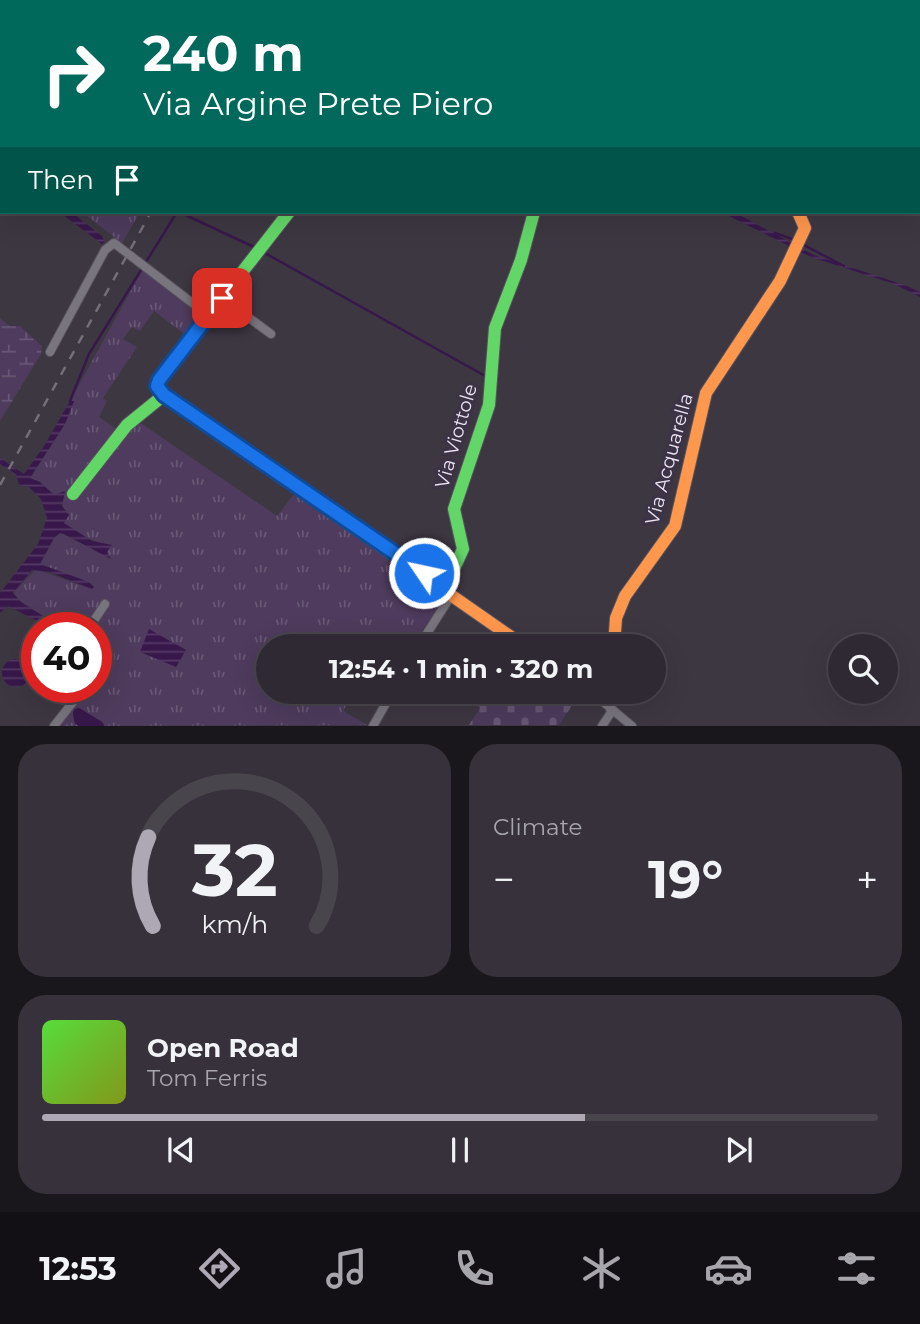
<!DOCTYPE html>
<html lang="en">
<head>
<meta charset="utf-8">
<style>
  :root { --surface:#2e2932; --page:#36313a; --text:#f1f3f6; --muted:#a7a6ac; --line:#49454d; --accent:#aea8b4 }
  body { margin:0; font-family:Montserrat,sans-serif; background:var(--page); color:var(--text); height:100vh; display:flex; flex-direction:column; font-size:26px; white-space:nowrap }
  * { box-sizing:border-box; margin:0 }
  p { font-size:23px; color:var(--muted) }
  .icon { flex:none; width:38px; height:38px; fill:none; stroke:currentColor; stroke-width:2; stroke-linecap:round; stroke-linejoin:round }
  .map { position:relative; height:726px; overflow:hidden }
  .panel { display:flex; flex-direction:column; gap:18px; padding:18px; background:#19171c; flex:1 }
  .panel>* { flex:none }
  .hud { position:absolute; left:0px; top:0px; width:920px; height:214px; box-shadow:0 7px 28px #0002,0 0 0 2px var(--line); background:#00695c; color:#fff; overflow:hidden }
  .tools { position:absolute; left:828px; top:634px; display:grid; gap:14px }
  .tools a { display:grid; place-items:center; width:70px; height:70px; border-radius:50%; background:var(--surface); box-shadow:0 7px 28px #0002,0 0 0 2px var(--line); font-size:35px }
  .speed { position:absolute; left:21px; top:612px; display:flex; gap:14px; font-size:35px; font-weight:700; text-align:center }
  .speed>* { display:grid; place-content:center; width:91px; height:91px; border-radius:50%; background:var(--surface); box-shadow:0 7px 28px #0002,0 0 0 2px var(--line); line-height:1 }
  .speed .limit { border:10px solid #d22; background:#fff; color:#111 }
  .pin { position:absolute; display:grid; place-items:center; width:60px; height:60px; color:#fff; margin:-30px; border-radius:14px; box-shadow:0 4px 10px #0006 }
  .me { position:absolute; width:77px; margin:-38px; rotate:304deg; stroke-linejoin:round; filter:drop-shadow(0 0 5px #0008) }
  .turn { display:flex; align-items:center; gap:24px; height:147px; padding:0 28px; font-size:32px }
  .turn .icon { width:91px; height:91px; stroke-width:2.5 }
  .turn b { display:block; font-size:49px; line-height:60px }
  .then { display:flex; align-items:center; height:66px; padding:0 28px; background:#0003; gap:14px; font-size:26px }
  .big { font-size:52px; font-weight:700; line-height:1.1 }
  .panel .widget { flex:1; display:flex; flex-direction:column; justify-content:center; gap:10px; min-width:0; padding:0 24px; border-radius:28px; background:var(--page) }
  .panel .dial { align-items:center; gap:0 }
  .dial svg { height:182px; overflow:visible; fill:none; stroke:var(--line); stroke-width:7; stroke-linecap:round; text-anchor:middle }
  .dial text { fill:var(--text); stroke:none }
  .song { display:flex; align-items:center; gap:21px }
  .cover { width:84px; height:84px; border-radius:10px; background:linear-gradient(135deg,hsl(110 70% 55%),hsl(70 70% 35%)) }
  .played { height:7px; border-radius:4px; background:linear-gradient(90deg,var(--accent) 65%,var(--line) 65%) }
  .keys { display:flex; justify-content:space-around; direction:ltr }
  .heat { display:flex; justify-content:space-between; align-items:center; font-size:38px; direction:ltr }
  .panel .tiles { flex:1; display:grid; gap:18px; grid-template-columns:1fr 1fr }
  .widget:last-child { grid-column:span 2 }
  .trip { position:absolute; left:256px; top:634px; width:410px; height:70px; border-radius:35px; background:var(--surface); box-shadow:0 7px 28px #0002,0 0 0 2px var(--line); font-weight:700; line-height:70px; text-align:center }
  .dock { display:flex; height:112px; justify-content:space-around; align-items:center; background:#121014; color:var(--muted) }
  .dock .icon { width:49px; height:49px }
  .dock .current { color:var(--accent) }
  .dock b { font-size:32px; color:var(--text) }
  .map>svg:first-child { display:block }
  .grass { fill:url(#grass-tufts) }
  .wetland { fill:url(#wetland-marsh) }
  .cemetery { fill:url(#cemetery-stones) }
  .water { fill:url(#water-rules) }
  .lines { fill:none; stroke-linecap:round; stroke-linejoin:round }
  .stream { stroke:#38184b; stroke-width:2.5 }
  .canal { stroke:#38184b; stroke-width:10 }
  .street-casing { stroke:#58535d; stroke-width:10 }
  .fast-casing { stroke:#58535d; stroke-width:14 }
  .slow-casing { stroke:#58535d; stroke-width:14 }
  .street { stroke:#79757e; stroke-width:8 }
  .fast { stroke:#63d668; stroke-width:12 }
  .slow { stroke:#ff974d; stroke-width:12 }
  .rail { stroke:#746f78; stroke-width:2.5; stroke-dasharray:9 9; stroke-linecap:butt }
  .route-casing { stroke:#114b97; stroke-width:18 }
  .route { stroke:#1a73e8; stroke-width:12 }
  .labels { text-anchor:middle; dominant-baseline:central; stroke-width:7; stroke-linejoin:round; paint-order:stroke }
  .street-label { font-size:19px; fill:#ebe5f1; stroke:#3d3346 }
</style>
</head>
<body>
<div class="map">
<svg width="920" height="726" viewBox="0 0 920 726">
  <defs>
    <pattern id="grass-tufts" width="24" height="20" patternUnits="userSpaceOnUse" patternTransform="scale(1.75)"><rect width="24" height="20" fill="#4e3b5d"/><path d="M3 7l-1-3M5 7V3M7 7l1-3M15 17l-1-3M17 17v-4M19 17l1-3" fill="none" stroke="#685775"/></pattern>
    <pattern id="wetland-marsh" width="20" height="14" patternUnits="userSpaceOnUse" patternTransform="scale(1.75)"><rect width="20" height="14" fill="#4e3b5d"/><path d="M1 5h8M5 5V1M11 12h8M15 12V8" fill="none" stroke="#685775"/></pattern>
    <pattern id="cemetery-stones" width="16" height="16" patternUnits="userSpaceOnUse" patternTransform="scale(1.75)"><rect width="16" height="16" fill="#4e3b5d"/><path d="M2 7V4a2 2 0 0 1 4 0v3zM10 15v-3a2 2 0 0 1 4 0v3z" fill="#685775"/></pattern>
    <pattern id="water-rules" width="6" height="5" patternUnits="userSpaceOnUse" patternTransform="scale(1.75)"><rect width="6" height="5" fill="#38184b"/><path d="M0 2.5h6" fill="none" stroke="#553965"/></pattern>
  </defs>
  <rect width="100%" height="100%" fill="#3d3742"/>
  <path class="grass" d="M21,0H258L20,2Z
    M82,212H140L122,243Z
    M144,267L203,315L187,336L154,311L140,331L132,327L123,339L137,347L103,398L107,401L99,417L119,431L139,422L277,516L298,489L447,594L412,646H361L354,642L350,646H268V691H346L352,695L343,711L367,725L58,726L86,688H96V673L105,661L96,654V628H61L21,602L13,593L36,569L82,586L68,575L40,564L54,538L60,533L104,554L108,546L80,535L63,523L69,515L62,506L64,493L54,495L40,482L30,478L65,424L74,401H70Z"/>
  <path class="wetland" d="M0,318L9,326H20L42,346L41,354L0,421Z"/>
  <path class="cemetery" d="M475,691H582L559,725H469L480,708L469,700Z"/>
  <path class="water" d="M59,212H71L102,236L105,242L102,244Z
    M721,212H734L814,255L907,286L920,292V297L894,284L811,257Z
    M70,401H74L65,424L30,478L40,482L54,495L65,491L62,506L69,515L64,523L92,541L112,545L107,552L111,559L64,534L60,533L54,538L40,564L89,582L94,587L92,589L49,572L32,570L13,593L21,602L62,628H51L8,606L0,613V593L38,544L47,518L41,499L29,487L19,485L16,474L0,464V458L24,474L44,446Z
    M149,629L186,650L176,667L140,652Z
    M37,633V660L24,654L22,646L27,636Z
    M2 673a14 14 0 1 1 28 0a14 14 0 1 1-28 0Z"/>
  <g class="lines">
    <path class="stream" d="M179,212L254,247
      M775,233L795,240
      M800,243L844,266
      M263,252L487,377
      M70,401L89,354L177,212"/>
    <path class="canal" d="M86,726L79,720L78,713L99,726"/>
    <g class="street-casing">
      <path id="street" d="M303,0L307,2
        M451,2L452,0
        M222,298L271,334
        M50,352L105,250L114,243L208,315
        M89,628L105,604
        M419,646L452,594
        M590,691L632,726
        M610,709L618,691
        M54,726L84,688
        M373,726L393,691
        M602,726L612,711"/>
    </g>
    <g class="fast-casing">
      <path id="fast" d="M73,494L127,425L164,395L157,386L158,380L289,212
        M445,588L463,549L454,509L489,405L495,328L521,260L534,212"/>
    </g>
    <g class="slow-casing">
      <path id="slow" d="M164,395L524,646
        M614,646L616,618L625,596L675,526L706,393L780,281L805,228L798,212"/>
    </g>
    <use href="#street" class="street"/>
    <use href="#fast" class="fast"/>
    <use href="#slow" class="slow"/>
    <path class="rail" d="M268,2L269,0
      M0,485L151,212"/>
  </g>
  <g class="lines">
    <g class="route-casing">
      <path id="route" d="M222,298L159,380L157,386L164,395L424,573"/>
    </g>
    <use href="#route" class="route"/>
  </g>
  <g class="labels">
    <g class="street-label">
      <text transform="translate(456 436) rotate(-74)">Via Viottole</text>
      <text transform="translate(669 459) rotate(-75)">Via Acquarella</text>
    </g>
  </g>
</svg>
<div class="tools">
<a><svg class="icon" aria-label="search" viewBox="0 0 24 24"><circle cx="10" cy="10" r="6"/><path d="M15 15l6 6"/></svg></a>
</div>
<div class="speed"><div class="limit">40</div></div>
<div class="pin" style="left:222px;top:298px;background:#d93025"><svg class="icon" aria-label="arrive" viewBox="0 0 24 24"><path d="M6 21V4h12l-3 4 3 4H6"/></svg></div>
<svg class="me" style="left:424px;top:573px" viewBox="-20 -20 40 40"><circle r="17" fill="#1a73e8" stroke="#fff" stroke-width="3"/><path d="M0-11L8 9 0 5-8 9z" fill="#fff"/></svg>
<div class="trip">12:54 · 1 min · 320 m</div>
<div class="hud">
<div class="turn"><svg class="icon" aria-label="right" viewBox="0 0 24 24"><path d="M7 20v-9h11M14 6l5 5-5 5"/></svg><div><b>240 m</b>Via Argine Prete Piero</div></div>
<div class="then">Then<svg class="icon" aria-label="arrive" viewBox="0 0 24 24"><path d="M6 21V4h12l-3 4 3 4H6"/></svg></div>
</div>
</div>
<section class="panel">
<div class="tiles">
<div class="widget dial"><svg viewBox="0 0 100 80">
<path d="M14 69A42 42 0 1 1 86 69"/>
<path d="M14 69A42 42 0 0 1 12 30" stroke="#aea8b4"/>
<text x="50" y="56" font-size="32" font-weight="700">32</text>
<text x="50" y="72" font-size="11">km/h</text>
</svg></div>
<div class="widget"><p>Climate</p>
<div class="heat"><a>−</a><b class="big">19°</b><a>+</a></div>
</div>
<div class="widget">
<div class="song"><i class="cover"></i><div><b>Open Road</b><p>Tom Ferris</p></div></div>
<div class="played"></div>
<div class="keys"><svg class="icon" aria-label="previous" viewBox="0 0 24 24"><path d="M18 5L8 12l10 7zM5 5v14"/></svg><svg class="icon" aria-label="pause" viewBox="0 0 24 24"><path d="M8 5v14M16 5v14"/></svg><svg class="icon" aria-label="next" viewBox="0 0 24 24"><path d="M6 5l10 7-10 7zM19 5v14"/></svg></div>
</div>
</div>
</section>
<nav class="dock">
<b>12:53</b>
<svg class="icon current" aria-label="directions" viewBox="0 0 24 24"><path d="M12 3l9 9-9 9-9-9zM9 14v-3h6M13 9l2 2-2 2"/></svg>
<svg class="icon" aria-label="music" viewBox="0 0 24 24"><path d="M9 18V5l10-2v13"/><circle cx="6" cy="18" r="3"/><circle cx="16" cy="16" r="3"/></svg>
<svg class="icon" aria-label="phone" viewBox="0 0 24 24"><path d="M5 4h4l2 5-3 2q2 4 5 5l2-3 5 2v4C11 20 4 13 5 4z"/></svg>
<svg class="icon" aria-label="climate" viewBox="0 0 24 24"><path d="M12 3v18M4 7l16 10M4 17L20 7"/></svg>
<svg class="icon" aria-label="car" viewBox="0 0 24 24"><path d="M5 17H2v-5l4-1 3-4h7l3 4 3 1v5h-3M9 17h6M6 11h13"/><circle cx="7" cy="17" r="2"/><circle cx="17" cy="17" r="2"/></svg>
<svg class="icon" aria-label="filters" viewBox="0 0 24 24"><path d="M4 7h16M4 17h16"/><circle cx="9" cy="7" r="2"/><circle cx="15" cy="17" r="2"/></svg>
</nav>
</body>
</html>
